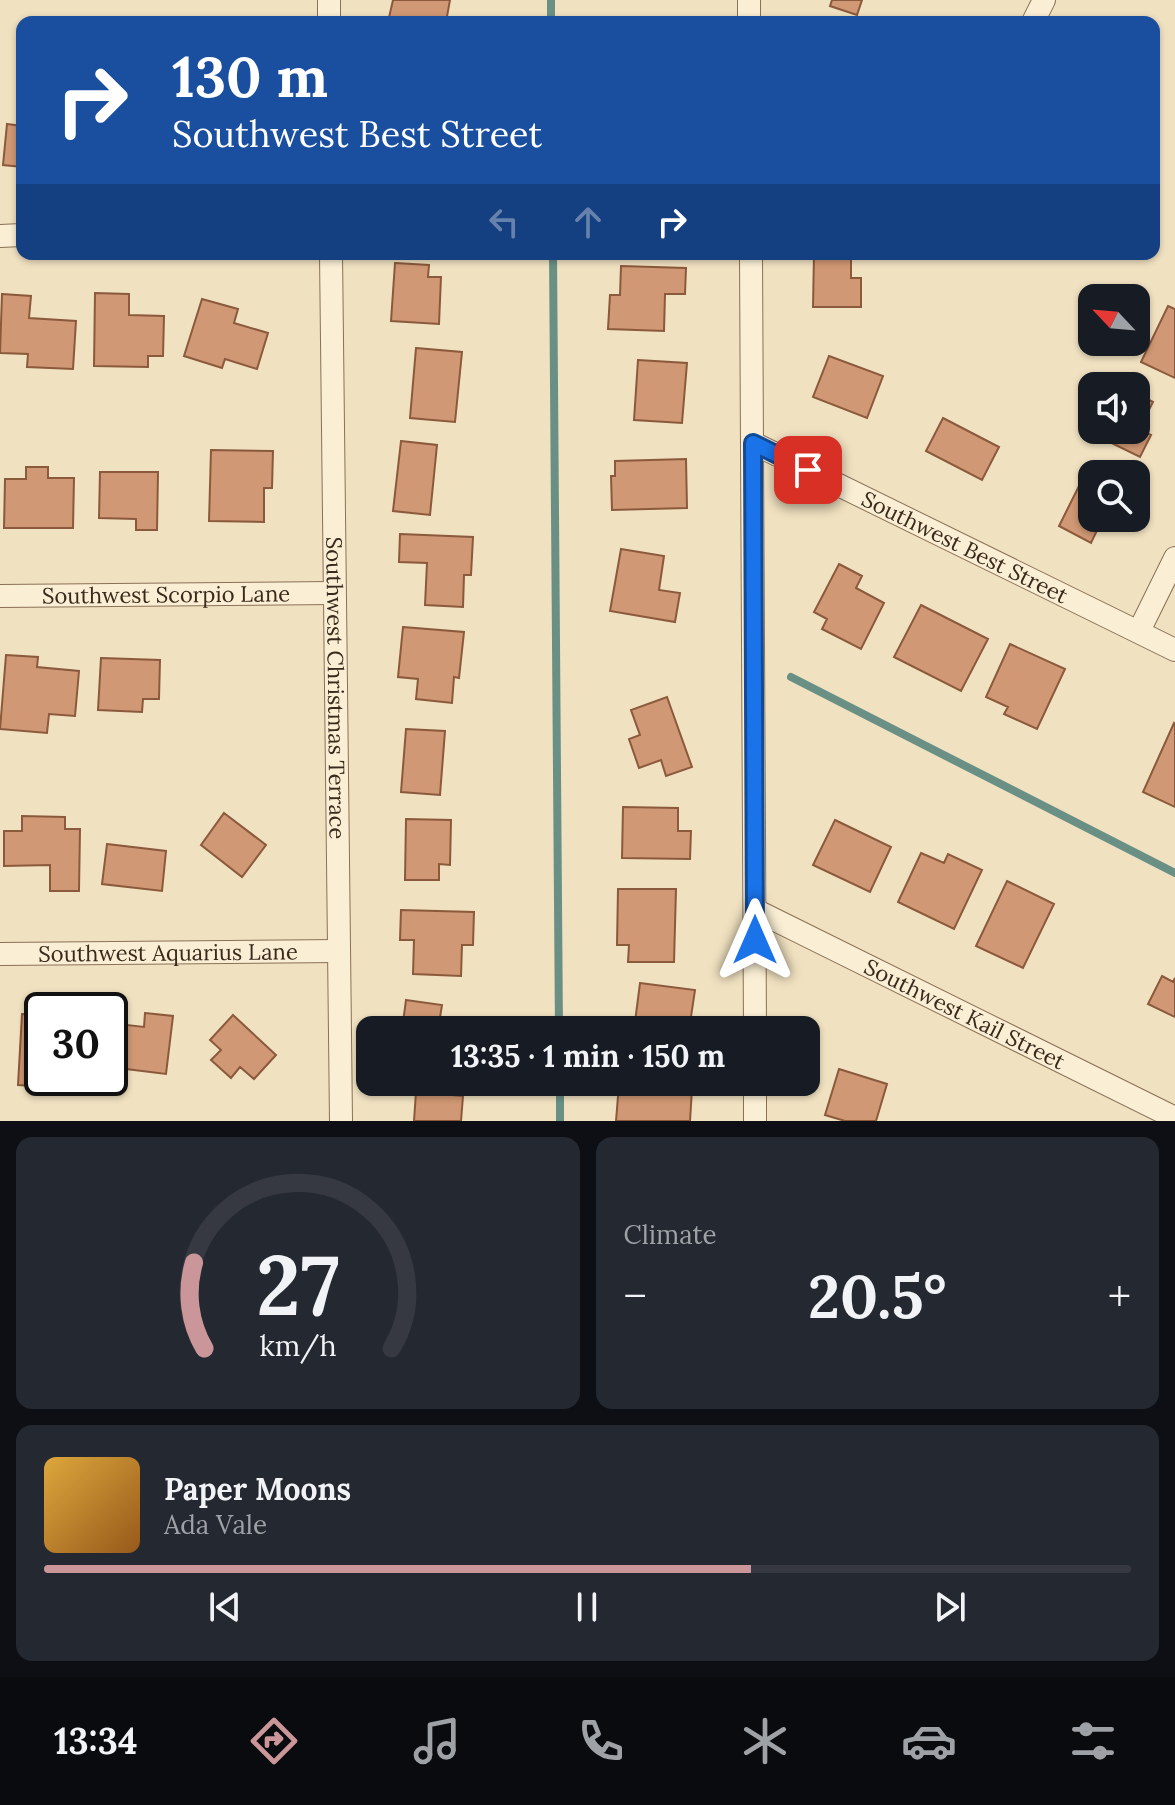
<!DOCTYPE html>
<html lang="en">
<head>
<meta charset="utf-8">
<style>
  :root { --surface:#171b24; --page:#242831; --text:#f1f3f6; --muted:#9ea1a6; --line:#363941; --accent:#cb9699 }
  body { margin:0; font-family:Lora,serif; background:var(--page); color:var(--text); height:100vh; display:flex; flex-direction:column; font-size:30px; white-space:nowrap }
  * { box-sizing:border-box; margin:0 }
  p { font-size:26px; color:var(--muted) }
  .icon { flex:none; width:44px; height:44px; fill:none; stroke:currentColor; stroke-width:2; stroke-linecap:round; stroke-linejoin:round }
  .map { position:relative; height:1121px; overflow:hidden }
  .details { display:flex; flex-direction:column; gap:16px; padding:16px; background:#0d0f14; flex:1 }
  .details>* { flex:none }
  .guide { position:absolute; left:16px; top:16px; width:1144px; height:244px; border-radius:16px; box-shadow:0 2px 6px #0004; background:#1a4fa0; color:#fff; overflow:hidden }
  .needle { width:52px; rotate:296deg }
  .buttons { position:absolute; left:1078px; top:284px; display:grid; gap:16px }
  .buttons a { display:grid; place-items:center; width:72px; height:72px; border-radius:16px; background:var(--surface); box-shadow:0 2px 6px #0004; font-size:40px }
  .speed { position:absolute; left:24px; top:992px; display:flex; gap:16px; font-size:40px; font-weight:700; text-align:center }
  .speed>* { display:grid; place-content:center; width:104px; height:104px; border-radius:50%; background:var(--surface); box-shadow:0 2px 6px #0004; line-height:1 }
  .speed .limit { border:4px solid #111; border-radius:12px; background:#fff; color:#111 }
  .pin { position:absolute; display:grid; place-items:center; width:68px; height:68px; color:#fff; margin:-34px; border-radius:16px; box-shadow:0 4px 12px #0006 }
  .me { position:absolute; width:88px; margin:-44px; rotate:0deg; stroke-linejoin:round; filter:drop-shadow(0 0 6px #0008) }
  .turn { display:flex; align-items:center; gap:28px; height:168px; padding:0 24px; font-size:36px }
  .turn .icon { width:104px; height:104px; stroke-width:2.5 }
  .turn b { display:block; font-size:56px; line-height:68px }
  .lanes { display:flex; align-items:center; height:76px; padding:0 24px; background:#0003; justify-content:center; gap:40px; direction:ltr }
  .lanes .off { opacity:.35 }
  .big { font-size:60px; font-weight:700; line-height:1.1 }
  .details .card { flex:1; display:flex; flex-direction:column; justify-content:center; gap:12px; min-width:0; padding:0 28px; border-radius:16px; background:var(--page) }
  .details .dial { align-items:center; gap:0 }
  .dial svg { height:208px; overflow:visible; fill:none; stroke:var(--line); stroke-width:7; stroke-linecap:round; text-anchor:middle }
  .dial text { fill:var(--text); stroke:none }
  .song { display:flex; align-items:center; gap:24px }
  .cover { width:96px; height:96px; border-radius:12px; background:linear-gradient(135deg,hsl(40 70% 55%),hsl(30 70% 35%)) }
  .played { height:8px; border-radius:4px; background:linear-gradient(90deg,var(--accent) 65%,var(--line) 65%) }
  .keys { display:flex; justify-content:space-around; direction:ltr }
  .heat { display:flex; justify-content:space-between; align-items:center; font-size:44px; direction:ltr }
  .details .tiles { flex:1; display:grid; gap:16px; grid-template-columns:1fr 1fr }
  .card:last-child { grid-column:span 2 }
  .trip { position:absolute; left:356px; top:1016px; width:464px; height:80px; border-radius:16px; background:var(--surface); box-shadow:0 2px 6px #0004; font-weight:700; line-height:80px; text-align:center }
  .tabs { display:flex; height:128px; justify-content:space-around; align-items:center; background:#090b0e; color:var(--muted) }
  .tabs .icon { width:56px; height:56px }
  .tabs .active { color:var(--accent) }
  .tabs b { font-size:36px; color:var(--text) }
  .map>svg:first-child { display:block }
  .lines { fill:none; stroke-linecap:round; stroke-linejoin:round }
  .stream { stroke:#6a9086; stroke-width:8 }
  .building { fill:#d09874; stroke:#8b593c; stroke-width:2 }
  .street-casing { stroke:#8a7157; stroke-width:24 }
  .street { stroke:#faeed4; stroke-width:22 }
  .route-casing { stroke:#114b97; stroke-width:20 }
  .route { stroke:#1a73e8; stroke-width:14 }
  .labels { text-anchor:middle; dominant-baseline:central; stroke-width:7; stroke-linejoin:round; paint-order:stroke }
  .street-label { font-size:22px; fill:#392a1c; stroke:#f7ebd0 }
</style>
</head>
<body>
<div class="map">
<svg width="1175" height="1121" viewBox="0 0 1175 1121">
  <rect width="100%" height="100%" fill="#f0e1c0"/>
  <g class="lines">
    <path class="stream" d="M551,0V22
      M553,254L559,1030
      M791,677L1175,873
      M560,1082V1121"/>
  </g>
  <path class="building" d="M393,0H450L446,22H388Z
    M832,0H862L857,15L830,6Z
    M7,124L22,126V167L3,165Z
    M814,254H851V278H861V307H813Z
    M395,263L429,265L428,277H441L439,324L391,321Z
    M621,266L686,268L685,294H665L664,331L608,329L610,295H620Z
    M95,293L129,294V315L164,316L163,356H148V367L94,366Z
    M2,294L31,296L29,318L76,321L73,369L27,367L28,354L0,353Z
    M202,299L238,309L234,323L268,333L257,369L225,359L222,368L184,356Z
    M1168,306L1175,309V378L1141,362Z
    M416,348L462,352L455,422L410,418Z
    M829,356L883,376L867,418L813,397Z
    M638,360L687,363L682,423L634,420Z
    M1136,393L1153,402L1139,429L1151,435L1140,457L1087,431L1092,421V430H1136Z
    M943,418L999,447L982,480L926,451Z
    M401,441L437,445L430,515L393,511Z
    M211,450L273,451L272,488H264V522L209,521Z
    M686,459L687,508L612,510L611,476H615V461Z
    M26,467H48V478H74L73,528H4L5,479H26Z
    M1087,470L1094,474H1092V518H1103L1091,543L1059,526Z
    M100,472H158L157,530H136V519L99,518Z
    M400,534L473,537L471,575H464L463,607L425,605L427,563L399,562Z
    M621,549L664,556L659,590L680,593L675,622L610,611Z
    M839,564L862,576L856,588L884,603L861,649L822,629L827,619L814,612Z
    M921,605L988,639L961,691L894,657Z
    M403,627L464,632L459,678L454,677L452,703L416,699L418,679L398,677Z
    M1010,644L1065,669L1037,729L1004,714L1008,707L986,697Z
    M6,655L38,657L37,667L79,671L75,716L49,714L47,733L0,729Z
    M101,658L160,660L159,699H143L142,712L98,710Z
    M667,697L692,767L666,776L661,760L639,768L629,739L640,735L631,710Z
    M1174,723L1175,724V807L1143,792Z
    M406,729L445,731L440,795L401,792Z
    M623,807L678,808V831H691L690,859L622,858Z
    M224,813L266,845L242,877L201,845Z
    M22,816L65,817V829H80L79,891H50V865L4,866V831H22Z
    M406,819L451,820L450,865L439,864V880H405Z
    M835,820L891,847L870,892L813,865Z
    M107,844L166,851L162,891L102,884Z
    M921,853L944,863L948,854L982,870L954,929L898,902Z
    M1007,881L1054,904L1023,968L976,946Z
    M618,889H676L674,962H628L629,945H617Z
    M401,910L474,912L473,945H462L461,976L413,974L414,940H400Z
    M1162,976L1173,982L1175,978V1017L1148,1004Z
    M640,983L695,990L689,1030H653L654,1024L635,1022Z
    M406,1000L442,1005L438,1030H402Z
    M145,1013L173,1016L166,1074L110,1067V1023L144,1027Z
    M22,1014L42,1015V1078H67V1088L18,1085Z
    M233,1015L276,1055L254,1079L240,1067L231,1078L211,1060L221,1050L210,1040Z
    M839,1069L887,1084L876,1121H845L825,1115Z
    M619,1084L692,1089L690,1121H616Z
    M416,1092L463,1096L461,1121H414Z"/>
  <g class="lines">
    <g class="street-casing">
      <g id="street">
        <path d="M329,0V22"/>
        <path d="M749,0V22"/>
        <path d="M1033,22L1044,0"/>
        <path d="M0,236L22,235"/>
        <path id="s1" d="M331,254L341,1121"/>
        <path d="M751,254L755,1030"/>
        <path id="s2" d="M753,443L1175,650"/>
        <path id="s3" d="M0,596L333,593"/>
        <path d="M1139,631L1175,558"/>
        <path id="s4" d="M755,910L1175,1118"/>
        <path id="s5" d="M0,954L338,951"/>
        <path d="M755,1121V1082"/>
      </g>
    </g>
    <use href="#street" class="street"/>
  </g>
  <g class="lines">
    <g class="route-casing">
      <path id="route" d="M755,940L753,443L808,470"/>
    </g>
    <use href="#route" class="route"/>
  </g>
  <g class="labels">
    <g class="street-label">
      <text stroke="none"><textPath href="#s2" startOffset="236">Southwest Best Street</textPath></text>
      <text stroke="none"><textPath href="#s3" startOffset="166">Southwest Scorpio Lane</textPath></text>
      <text stroke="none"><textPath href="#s1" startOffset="434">Southwest Christmas Terrace</textPath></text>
      <text stroke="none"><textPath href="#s5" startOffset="168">Southwest Aquarius Lane</textPath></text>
      <text stroke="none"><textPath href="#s4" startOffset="234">Southwest Kail Street</textPath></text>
    </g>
  </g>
</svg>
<div class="buttons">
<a><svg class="needle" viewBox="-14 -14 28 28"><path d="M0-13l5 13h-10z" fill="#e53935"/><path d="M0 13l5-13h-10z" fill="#9ea1a6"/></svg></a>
<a><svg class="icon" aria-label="sound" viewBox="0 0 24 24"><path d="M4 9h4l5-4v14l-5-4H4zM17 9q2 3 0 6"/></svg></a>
<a><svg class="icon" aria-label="search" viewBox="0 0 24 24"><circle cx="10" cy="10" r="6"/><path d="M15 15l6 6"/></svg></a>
</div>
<div class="speed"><div class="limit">30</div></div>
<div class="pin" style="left:808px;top:470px;background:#d93025"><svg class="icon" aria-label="arrive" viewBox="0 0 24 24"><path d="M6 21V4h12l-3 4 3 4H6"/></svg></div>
<svg class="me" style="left:755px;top:940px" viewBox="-20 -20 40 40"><path d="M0-17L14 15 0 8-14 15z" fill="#1a73e8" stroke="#fff" stroke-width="4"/></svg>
<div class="trip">13:35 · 1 min · 150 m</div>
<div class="guide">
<div class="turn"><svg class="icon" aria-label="right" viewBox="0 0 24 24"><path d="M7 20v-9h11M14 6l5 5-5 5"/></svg><div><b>130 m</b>Southwest Best Street</div></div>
<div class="lanes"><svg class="icon off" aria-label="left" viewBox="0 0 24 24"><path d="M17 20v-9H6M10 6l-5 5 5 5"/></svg><svg class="icon off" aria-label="ahead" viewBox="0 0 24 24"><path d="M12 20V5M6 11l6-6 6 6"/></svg><svg class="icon" aria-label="right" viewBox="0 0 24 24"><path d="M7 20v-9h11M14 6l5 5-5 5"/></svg></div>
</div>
</div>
<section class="details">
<div class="tiles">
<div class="card dial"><svg viewBox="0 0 100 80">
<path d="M14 69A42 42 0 1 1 86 69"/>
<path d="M14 69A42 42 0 0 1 10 36" stroke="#cb9699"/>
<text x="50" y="56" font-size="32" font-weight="700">27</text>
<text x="50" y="72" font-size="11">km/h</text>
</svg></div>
<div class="card"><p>Climate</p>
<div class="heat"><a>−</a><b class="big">20.5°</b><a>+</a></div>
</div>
<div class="card">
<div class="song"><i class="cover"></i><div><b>Paper Moons</b><p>Ada Vale</p></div></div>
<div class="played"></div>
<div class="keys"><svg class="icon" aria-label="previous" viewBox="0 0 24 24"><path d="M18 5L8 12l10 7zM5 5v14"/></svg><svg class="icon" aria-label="pause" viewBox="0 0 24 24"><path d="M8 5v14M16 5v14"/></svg><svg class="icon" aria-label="next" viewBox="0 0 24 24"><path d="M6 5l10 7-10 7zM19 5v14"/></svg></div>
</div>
</div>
</section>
<nav class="tabs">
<b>13:34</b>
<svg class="icon active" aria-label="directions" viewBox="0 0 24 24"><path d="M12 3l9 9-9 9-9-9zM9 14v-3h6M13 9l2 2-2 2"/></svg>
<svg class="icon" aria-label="music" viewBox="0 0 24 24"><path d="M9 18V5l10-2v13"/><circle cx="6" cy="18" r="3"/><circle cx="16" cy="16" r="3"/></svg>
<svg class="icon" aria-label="phone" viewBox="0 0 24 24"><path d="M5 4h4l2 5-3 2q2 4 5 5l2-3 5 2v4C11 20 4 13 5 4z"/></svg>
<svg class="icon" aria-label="climate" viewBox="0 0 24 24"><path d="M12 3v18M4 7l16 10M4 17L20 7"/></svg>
<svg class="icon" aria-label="car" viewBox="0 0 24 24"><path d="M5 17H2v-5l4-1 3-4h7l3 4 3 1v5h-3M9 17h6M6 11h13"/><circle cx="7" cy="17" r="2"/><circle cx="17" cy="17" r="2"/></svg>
<svg class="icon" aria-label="filters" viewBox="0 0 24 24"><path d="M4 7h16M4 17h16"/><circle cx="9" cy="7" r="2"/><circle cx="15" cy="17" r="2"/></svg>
</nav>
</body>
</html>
